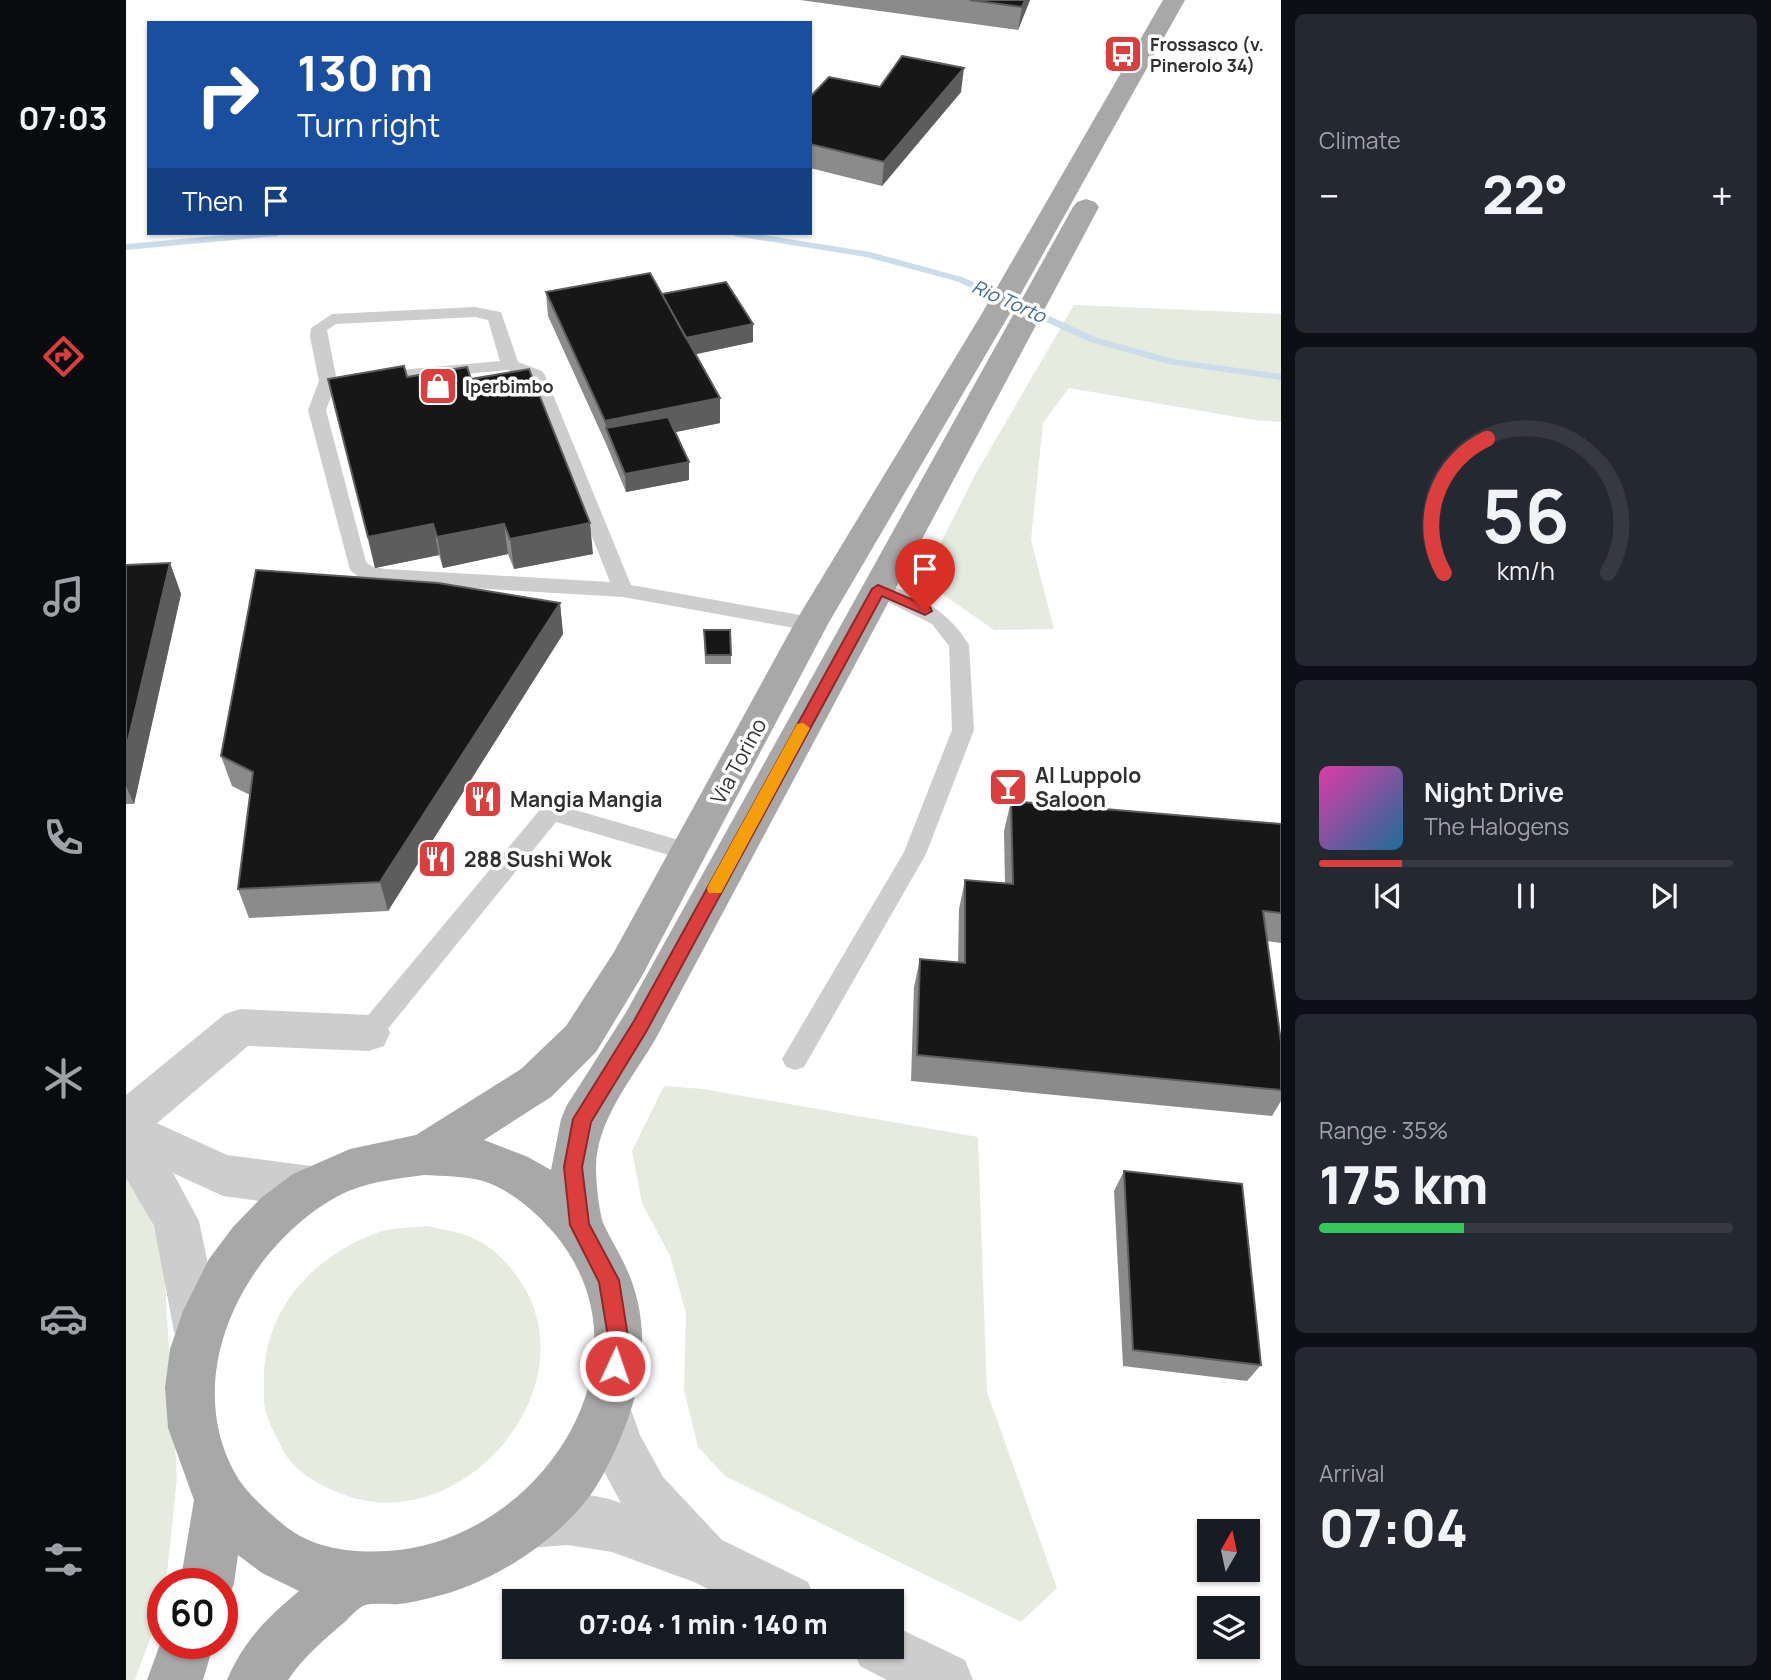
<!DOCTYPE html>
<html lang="en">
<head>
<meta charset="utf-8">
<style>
  :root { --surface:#171b24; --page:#242831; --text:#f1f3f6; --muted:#9ea1a6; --line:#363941; --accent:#db3f3d }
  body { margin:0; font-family:Manrope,sans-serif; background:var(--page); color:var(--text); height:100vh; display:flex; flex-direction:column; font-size:26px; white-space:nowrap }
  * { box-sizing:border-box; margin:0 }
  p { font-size:23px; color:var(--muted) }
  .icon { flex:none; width:38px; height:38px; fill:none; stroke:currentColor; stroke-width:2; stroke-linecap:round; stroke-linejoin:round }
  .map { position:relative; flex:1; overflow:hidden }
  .panel { display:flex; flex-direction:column; gap:14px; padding:14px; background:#0d0f14; width:490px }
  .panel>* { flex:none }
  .guide { position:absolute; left:21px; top:21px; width:665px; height:214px; border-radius:0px; box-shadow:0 2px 5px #0004; background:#1a4fa0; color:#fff; overflow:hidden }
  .needle { width:46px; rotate:9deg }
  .controls { position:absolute; left:1071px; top:1519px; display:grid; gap:14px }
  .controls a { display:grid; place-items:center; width:63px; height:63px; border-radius:0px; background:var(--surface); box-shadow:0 2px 5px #0004; font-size:35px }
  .speed { position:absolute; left:21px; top:1568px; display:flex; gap:14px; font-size:35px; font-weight:700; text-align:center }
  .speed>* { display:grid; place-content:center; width:91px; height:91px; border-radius:50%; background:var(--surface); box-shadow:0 2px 5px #0004; line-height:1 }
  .speed .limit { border:10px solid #d22; background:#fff; color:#111 }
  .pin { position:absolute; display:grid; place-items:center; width:60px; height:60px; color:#fff; margin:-72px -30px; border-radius:50% 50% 50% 0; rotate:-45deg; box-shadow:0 0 7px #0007 }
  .pin .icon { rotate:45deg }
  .me { position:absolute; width:77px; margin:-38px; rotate:3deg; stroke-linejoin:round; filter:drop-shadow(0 0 5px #0008) }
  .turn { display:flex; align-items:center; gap:24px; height:147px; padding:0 35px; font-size:32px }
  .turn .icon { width:91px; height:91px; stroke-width:2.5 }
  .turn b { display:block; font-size:49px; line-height:60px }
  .then { display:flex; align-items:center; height:66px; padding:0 35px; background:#0003; gap:14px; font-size:26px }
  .big { font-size:52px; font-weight:800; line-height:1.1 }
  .panel .card { flex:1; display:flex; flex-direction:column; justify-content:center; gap:10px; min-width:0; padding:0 24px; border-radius:10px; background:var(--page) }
  .panel .dial { align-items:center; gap:0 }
  .dial svg { height:182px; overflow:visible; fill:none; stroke:var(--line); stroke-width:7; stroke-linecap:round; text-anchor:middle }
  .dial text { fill:var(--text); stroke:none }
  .song { display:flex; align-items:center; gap:21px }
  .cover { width:84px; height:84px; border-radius:10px; background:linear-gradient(135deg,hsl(320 70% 55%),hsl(200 70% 35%)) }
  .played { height:7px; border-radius:4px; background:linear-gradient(90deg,var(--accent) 20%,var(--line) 20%) }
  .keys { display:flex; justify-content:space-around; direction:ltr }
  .heat { display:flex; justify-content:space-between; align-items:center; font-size:38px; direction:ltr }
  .charge { height:10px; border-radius:5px; background:linear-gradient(90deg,#34c759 35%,var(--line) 0) }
  .trip { position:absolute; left:376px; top:1589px; width:402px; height:70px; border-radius:0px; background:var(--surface); box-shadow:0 2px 5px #0004; font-weight:800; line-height:70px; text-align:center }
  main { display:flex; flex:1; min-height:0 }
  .tab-bar { display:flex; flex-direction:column; width:126px; justify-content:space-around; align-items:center; background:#090b0e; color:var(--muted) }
  .tab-bar .icon { width:49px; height:49px }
  .tab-bar .active { color:var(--accent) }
  .tab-bar b { font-size:32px; color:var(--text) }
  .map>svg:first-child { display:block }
  .green { fill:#e5ecdf }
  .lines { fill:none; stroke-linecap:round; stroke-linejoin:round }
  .stream { fill:#ccdcea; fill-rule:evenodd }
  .service { fill:#cdcdcd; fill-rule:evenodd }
  .minor { fill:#cdcdcd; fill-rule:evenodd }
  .tertiary { fill:#cdcdcd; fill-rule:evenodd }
  .primary { fill:#a8a8a8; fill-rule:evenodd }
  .wall { fill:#8b8b8b }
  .shaded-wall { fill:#5d5d5d }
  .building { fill:#171717; stroke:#5d5d5d; stroke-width:2 }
  .route { fill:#db3f3d; stroke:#8e2928; stroke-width:2 }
  .slow { fill:#f59e0b }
  .labels { text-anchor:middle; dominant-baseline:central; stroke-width:7; stroke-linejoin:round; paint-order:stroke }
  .far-poi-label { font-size:18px; font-weight:bold; fill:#303030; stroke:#fff; text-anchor:start }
  .far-water-label { font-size:19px; font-style:italic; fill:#426a8e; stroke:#fff }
  .street-label { font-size:21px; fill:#303030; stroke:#fff }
  .poi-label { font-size:21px; font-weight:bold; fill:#303030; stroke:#fff; text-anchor:start }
</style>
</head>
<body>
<main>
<nav class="tab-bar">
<b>07:03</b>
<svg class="icon active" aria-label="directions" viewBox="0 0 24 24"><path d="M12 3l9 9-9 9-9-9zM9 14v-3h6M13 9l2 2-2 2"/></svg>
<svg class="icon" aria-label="music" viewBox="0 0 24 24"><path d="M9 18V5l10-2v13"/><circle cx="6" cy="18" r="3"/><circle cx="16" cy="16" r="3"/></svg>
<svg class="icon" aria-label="phone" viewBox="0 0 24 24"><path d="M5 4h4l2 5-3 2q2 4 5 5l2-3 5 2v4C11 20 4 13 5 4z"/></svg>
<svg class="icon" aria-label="climate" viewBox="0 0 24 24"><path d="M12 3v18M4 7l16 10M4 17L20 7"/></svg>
<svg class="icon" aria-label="car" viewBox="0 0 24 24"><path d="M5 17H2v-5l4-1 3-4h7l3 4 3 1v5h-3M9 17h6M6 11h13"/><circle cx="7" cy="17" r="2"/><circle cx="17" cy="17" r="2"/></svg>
<svg class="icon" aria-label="filters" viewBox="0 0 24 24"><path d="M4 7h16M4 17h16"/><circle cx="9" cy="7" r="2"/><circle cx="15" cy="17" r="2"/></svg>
</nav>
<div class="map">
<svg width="1155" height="1680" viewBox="0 0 1155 1680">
  <rect width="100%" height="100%" fill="#fff"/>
  <path class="green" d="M948,305L1155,314V422L1128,420L943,388L917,423L905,540L928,629L868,630L796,580L849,475Z
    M538,1086L577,1089L852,1137L861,1392L931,1588L895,1622L599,1476L572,1447L558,1390L560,1313L544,1256L516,1203L506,1151Z
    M0,1176L11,1185L37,1251L51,1478L40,1584H37V1603L9,1680H0Z
    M301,1226C314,1229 329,1231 342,1236C362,1243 378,1259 390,1275C471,1383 336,1541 216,1494C193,1485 165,1470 155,1446C150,1435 143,1424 140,1412C137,1404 138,1394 138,1386C135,1312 186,1256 253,1232C267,1227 286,1228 301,1226Z"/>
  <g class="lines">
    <path class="stream" d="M123,233H156L151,236L0,250V244Z
      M604,233H625L744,252L836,277L972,338L1047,359L1155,374V380L1042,364L964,342L830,281L740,257L609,236Z"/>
    <path class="service" d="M349,307L375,312L392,362L416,371L419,375L505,585L685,617L692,619L695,624L692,629L685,631L497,597L260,583L234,578L224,570L182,410L193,381L184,337L185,328L206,314ZM349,317L362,320L374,361L252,372L243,377L252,382L382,370L403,378L484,582L260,569L247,567L240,562L200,410L211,381L201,330L210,324Z
      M753,582C790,593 824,612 843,645L848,730L800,854L678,1067L669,1070L660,1067L656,1059L778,852L826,730L823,646L806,624L746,594L743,589L746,584Z
      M425,803L563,843L571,846L574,852L571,858L563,861L430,822L252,1041L243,1044L234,1041L230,1033L234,1025L417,806Z"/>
    <path class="minor" d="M114,1009L243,1015L258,1020L264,1033L258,1046L243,1051L122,1046L16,1136L0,1142V1095L99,1014Z"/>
    <path class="tertiary" d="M0,1109L101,1155L185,1166L201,1172L208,1187L201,1202L185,1208L97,1196L47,1173L73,1221L96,1331L89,1348L72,1355L55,1348L48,1331L28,1226L0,1178Z
      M481,1386L499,1393L514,1435L537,1477L596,1540L682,1582L690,1601H606L568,1582L486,1552L441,1545L404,1548L386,1540L378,1522L386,1504C419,1489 461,1491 495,1503L474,1464L456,1411L463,1393Z
      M766,1625L839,1660L847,1680H761L734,1666L726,1647H766Z"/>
    <path class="primary" d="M1037,0H1059L883,315L702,624L516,976L470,1052L425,1097L358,1140L402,1157L425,1170L435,1119L441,1105L499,1014L947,207L951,202L960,199L969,202L973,207L529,1040C506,1079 470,1121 470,1168C470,1181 473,1214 478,1225C487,1244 499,1262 506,1282C530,1350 508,1419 474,1480C443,1535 366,1585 304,1598C294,1600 284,1603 273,1604C263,1605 245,1602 237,1606C231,1609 225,1616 221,1620C199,1639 178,1656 162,1680H101C118,1640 141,1618 173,1591L136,1573L112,1555L108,1584L100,1603L96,1604V1584H54L68,1500L42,1428L39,1388L44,1349L57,1311L83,1259L107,1227L135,1198L167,1174L224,1149L290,1135L395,1069L440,1026L488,952L668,624L855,315ZM298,1175C317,1176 338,1176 357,1181C385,1190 410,1212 428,1233C536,1362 410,1543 261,1551C225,1553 188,1549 159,1526C142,1512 121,1494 110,1475C53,1375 119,1247 212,1196C238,1182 269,1179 298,1175Z
      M37,1636V1643H88L77,1680H21Z"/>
  </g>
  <path class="wall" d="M674,0H904L892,30Z
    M754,87L835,92L756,186L684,168V97Z
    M420,292L536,294L627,324V342L569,354L594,398V423L549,432L563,462V480L500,492L481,446L422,316Z
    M281,377L345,379L467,554L388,569L382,554L317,568L313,555L249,568L202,379Z
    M44,563L55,594L8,804H0V565Z
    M434,603L437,634L262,911L123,918L112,889L124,795L106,786L95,756Z
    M578,630L605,655V664H579Z
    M885,801L1155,824V943L1141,941L1155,1042V1101L1146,1116L785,1081L788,987L794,959L832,963L833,909L839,880L879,884L878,831Z
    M998,1171L1135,1365L1121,1381L997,1366L988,1191Z"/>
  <path class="shaded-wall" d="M899,0H904L892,30L896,7Z
    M838,68L835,92L756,186L758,162Z
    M627,324V342L557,357V339Z
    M594,398V423L487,445L480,428L479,421Z
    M563,462V480L500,492L499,474Z
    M464,523L467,554L388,569L384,539Z
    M307,524L313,555L249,568L242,537Z
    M378,524L382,554L317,568L311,537Z
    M44,563L55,594L8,804L0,786V749Z
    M434,603L437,634L262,911L254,882Z"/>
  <path class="building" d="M844,0H899L896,7Z
    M776,56L838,68L758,162L684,144V97L703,77L754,87Z
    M524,273L594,398L479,421L420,292Z
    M600,282L627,324L560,338L536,294Z
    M278,366L281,377L341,367L345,379L403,369L464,523L384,539L378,524L311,537L307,524L242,537L202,379Z
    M542,417L563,462L499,474L480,428Z
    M44,563L0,749V565Z
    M130,570L312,583L434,603L254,882L112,889L127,772L95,756Z
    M578,630H604L605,655H580Z
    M885,801L1155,824V913L1137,911L1155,1042V1090L791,1055L794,959L839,963V880L887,884Z
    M998,1171L1116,1184L1135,1365L1007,1350Z"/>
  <path class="route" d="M752,585L804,607L806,611L799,615L756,596L520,1032L465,1122L456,1167L463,1224L493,1280L503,1343L496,1373L489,1376L482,1373L479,1366L483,1343L473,1282L444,1225L438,1167L447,1119L508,1021L746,589Z"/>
  <path class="slow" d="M677,723L684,728L595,893H583L581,889L583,884L671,724Z"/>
  <defs>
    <g id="bus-square" transform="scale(2.0125)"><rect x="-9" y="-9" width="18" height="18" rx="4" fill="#db3f3d" stroke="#fff"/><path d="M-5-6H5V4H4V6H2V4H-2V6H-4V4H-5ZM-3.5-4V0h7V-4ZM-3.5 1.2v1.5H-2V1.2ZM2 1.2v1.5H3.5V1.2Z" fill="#fff"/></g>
    <g id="shop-square" transform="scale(2.0125)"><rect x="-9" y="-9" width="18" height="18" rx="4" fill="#db3f3d" stroke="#fff"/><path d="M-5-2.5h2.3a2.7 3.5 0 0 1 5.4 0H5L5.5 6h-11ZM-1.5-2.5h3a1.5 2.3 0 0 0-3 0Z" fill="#fff"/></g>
    <g id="bar-square" transform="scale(2.0125)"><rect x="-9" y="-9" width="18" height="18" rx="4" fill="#db3f3d" stroke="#fff"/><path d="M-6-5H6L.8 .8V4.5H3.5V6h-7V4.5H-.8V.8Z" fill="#fff"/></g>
    <g id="restaurant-square" transform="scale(2.0125)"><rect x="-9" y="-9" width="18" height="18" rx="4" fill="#db3f3d" stroke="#fff"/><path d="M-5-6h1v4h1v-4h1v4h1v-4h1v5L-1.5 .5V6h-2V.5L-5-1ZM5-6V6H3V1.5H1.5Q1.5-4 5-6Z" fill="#fff"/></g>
  </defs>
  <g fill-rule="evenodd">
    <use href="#bus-square" x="997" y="54"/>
    <use href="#shop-square" x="312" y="386"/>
    <use href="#bar-square" x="882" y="787"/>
    <use href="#restaurant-square" x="357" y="799"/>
    <use href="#restaurant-square" x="311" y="859"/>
  </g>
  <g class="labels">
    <g class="far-poi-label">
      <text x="1024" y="44">Frossasco (v.<tspan x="1024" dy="21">Pinerolo 34)</tspan></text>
      <text x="339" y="386">Iperbimbo</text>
    </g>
    <g class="far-water-label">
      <text transform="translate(883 301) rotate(24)">Rio Torto</text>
    </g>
    <g class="street-label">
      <text transform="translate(612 761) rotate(-62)">Via Torino</text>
    </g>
    <g class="poi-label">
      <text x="909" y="775">Al Luppolo<tspan x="909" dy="24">Saloon</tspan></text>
      <text x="384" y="799">Mangia Mangia</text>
      <text x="338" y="859">288 Sushi Wok</text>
    </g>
  </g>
</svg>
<div class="controls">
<a><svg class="needle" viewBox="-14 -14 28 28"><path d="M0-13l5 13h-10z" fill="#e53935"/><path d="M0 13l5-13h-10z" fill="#9ea1a6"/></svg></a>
<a><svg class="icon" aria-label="layers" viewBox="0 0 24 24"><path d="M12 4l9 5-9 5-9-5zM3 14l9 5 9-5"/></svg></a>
</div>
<div class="speed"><div class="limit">60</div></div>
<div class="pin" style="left:799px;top:611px;background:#d93025"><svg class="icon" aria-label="arrive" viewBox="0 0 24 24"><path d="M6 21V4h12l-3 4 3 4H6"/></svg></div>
<svg class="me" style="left:489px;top:1366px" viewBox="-20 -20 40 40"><circle r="17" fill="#db3f3d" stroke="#fff" stroke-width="3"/><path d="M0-11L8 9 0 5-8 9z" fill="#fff"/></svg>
<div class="trip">07:04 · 1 min · 140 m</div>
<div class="guide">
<div class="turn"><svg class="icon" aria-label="right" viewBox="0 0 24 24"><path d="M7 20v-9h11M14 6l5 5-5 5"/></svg><div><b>130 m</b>Turn right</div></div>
<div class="then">Then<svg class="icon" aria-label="arrive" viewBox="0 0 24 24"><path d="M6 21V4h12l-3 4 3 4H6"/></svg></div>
</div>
</div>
<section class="panel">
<div class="card"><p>Climate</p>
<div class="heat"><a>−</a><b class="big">22°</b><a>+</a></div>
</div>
<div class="card dial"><svg viewBox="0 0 100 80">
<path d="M14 69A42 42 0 1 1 86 69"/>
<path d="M14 69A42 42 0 0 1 33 10" stroke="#db3f3d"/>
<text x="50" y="56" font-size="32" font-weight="700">56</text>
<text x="50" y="72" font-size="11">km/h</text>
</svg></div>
<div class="card">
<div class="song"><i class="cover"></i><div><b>Night Drive</b><p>The Halogens</p></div></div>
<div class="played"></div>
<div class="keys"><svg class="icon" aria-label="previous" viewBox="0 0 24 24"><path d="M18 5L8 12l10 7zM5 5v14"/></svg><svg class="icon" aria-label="pause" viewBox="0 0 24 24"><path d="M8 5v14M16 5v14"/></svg><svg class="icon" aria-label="next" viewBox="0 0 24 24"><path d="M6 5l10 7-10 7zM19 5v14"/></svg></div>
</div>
<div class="card"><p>Range · 35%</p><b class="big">175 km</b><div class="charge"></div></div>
<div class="card"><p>Arrival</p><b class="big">07:04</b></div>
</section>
</main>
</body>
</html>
